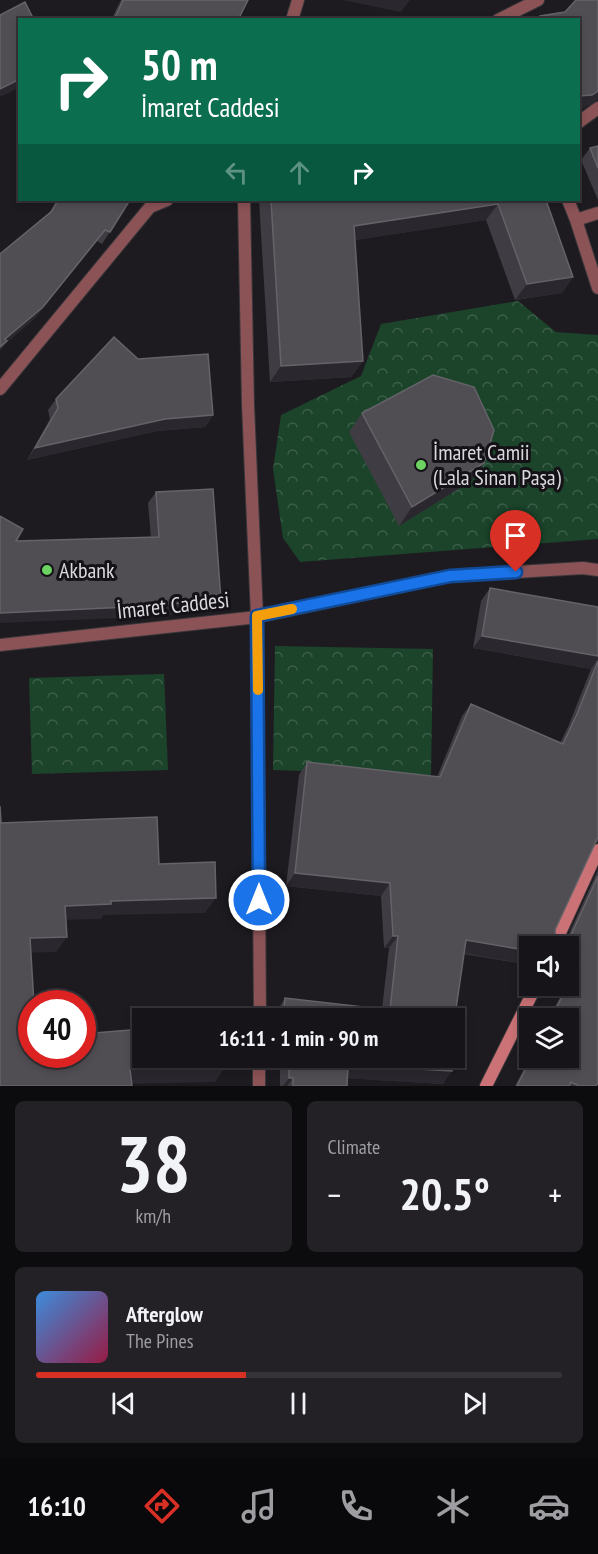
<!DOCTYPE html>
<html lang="en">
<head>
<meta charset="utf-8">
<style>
  :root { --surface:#161418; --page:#232125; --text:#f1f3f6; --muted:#9e9ea2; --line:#353337; --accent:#d93025 }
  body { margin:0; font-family:"PT Sans Narrow",sans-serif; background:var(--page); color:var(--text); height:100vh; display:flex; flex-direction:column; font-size:22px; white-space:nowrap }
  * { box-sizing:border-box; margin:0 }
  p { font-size:20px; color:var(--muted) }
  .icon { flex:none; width:33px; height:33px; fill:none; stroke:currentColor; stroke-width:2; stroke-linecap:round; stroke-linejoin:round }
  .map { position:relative; height:1086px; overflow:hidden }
  .details { display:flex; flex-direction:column; gap:15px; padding:15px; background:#0c0b0d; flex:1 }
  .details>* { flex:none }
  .top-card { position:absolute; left:18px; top:18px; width:562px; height:183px; border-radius:0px; box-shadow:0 3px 9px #0003,0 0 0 2px var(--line); background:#0b6e4f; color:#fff; overflow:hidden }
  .fabs { position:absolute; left:519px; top:936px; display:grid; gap:12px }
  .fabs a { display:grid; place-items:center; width:60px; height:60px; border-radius:0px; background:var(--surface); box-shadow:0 3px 9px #0003,0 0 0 2px var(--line); font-size:30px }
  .speed { position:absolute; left:18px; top:990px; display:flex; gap:12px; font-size:30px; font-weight:700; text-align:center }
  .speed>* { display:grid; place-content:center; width:78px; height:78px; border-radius:50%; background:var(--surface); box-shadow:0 3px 9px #0003,0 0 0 2px var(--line); line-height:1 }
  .speed .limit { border:9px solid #d22; background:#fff; color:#111 }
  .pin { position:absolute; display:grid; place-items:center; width:51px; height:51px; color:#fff; margin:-62px -26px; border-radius:50% 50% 50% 0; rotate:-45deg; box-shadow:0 0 6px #0007 }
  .pin .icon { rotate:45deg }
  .me { position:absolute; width:66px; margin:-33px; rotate:0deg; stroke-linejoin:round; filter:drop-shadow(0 0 4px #0008) }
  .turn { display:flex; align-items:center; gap:21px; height:126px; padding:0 24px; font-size:27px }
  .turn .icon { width:78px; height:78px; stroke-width:2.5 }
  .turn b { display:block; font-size:42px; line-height:51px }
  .lanes { display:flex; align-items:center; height:57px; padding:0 24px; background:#0003; justify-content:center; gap:30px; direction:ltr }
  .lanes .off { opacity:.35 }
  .big { font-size:45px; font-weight:700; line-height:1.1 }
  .details .widget { flex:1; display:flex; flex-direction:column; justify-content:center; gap:9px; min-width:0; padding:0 21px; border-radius:9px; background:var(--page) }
  .details .dial { align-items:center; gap:0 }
  .dial b { font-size:78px; line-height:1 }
  .song { display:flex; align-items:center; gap:18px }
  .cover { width:72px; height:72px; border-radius:9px; background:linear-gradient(135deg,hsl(210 70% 55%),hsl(340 70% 35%)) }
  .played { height:6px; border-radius:3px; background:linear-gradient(90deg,var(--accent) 40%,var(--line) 40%) }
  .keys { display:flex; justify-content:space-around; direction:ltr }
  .heat { display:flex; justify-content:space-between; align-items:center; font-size:33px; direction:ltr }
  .details .tiles { flex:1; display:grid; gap:15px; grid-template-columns:1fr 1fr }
  .widget:last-child { grid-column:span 2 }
  .trip { position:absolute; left:132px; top:1008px; width:333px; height:60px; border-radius:0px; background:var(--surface); box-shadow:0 3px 9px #0003,0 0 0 2px var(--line); font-weight:700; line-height:60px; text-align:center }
  .tab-bar { display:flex; height:96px; justify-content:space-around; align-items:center; background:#09080a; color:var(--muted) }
  .tab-bar .icon { width:42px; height:42px }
  .tab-bar .on { color:var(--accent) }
  .tab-bar b { font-size:27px; color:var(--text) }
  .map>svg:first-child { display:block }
  .park { fill:url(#park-crowns) }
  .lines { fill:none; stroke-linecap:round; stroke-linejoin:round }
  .minor-casing { stroke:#38363a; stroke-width:14 }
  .tertiary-casing { stroke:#38363a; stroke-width:14 }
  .secondary-casing { stroke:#38363a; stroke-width:14 }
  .minor { stroke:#8b5356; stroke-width:12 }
  .tertiary { stroke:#8b5356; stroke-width:12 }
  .secondary { stroke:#cb7276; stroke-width:12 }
  .wall { fill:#3f3d43 }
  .shaded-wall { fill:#2a282e }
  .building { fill:#504e53; stroke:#656369; stroke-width:1.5 }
  .route-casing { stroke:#114b97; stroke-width:15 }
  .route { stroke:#1a73e8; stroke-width:10 }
  .slow { stroke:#f59e0b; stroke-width:10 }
  .poi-dot { fill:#6cd362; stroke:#141217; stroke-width:2 }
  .labels { text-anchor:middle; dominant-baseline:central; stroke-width:6; stroke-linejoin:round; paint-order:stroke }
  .poi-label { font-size:22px; fill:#dbd9dd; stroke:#141217; text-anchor:start }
  .street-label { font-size:22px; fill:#dbd9dd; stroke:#141217 }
</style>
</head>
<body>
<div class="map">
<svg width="598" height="1086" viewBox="0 0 598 1086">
  <defs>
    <pattern id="park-crowns" width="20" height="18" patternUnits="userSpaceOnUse" patternTransform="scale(1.5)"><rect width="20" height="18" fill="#1b442b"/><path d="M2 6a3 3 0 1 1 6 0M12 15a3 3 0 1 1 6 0" fill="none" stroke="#3c5e49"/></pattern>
  </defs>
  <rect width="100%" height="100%" fill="#1d1b20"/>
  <path class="park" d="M518,301L556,332L598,335V539L300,562L283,538L273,469L281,415L361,376L381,324Z
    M275,646L433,649L431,775L273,770Z
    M164,674L168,770L32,774L29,678Z"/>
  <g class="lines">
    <g class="minor-casing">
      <path id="minor" d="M498,20L538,0
        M579,122L598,108
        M568,200L576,220L598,288
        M576,220L598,213
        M0,389L150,207L167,200
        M0,645L257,617L450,576L583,568L598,570"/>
    </g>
    <g class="tertiary-casing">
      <path id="tertiary" d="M292,20L298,0
        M244,200L248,405L257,617L260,1018
        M259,1086V1058"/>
    </g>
    <g class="secondary-casing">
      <path id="secondary" d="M554,946L598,850
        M486,1086L536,986"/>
    </g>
    <use href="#minor" class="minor"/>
    <use href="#tertiary" class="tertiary"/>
    <use href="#secondary" class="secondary"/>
  </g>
  <path class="wall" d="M121,0H248L238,20H111Z
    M598,146V200L581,160L590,148Z
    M57,200H130L102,244L97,241L35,318L6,343L0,351V254L49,213Z
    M259,200H546L573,277L562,293L515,300L486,220L355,240L363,361L351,377L270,382Z
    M138,359L213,415L205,427L157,431L27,460L50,419L48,410L56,399Z
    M362,413L484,463L471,481L399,526L349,432Z
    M156,492L213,612L144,616L142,617L16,541L151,538L148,503Z
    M490,588L598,607V842L595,843L555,930L556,938L563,942L566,940L598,870V1083L596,1086H515L530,1057V1058H568V1018H549L566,986H568V980L572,973L568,972V946H530V965L464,954L456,1009L458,1053L452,1061L443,1084L347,1078V1086H280V1058H454V1018H276L277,1011L285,998L382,1009L389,948H384L381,896L286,886L299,775L307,762L437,777L462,716L471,704L560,743L568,727L591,669L473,648L481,601Z"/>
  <path class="shaded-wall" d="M342,0H410L401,12Z
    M20,79V87L0,97V89Z
    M598,91V100L579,111V96Z
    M498,204L486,220L343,242L354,226Z
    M105,230L97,241L35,318L6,343L0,351V346L5,339Z
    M573,277L562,293L515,300L527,284Z
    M363,361L351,377L270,382L281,366Z
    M213,415L205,427L157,431L27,460L35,448L165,419Z
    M484,463L471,481L399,526L412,507Z
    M221,601L213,612L144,616L142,617L0,623V613Z
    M482,636L598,656V659L591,669L473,648Z
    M295,873L390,883L381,896L286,886Z
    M216,898L205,913L103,915L101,919L55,920L65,906L111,901Z
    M393,936H398L389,948H384Z
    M67,937L56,952L20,953L30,938Z
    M466,940L530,951V965L458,952Z
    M568,958L581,960L572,973L568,972Z
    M348,1065L452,1071L443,1084L339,1078Z
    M225,1067L215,1082L120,1084L130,1069Z
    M289,1078H293L287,1086H283Z"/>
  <path class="building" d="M123,0H248L238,20H114Z
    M576,0H598V91L592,95L579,96V20H540V16L565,12Z
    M25,2L34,20H20V79L0,89V15Z
    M598,146V168L590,148Z
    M58,200H130L110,232L105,230L43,307L5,339L7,341L0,347V254L52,211Z
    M271,200H546L573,277L527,284L498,204L354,226L363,361L281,366Z
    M114,337L138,359L208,354L213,415L165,419L35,448L58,408L56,399Z
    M433,375L474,387L494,430L484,463L412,507L362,413Z
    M213,489L221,601L150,605V606L0,613V516L23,529L16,541L159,537L156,492Z
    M490,588L598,607V656L482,636Z
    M598,661V837L555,930L556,938L563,942L570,937L598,876V1083L596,1086H579L571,1082L569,1086H517L531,1058H568V1018H551L581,960L568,958V946H530V951L466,940L456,1009L466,1012L458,1053L454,1052V1018H283L285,998L390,1010L398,936H393L390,883L295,873L307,762L440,777L471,704L563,744L577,714Z
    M0,806L1,823L157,817L159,864L215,862L216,898L111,901V904L65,906L67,937L30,938L34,1004H32V1054H82V1034L142,1029V1058H225V1067L130,1069L132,1086H0Z
    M289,1058H453L452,1071L348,1065L347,1086H293V1078H289Z"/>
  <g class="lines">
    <g class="route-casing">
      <path id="route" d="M259,900L257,616L450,576L516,572"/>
    </g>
    <use href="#route" class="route"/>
    <path class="slow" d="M258,690L257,616L292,609"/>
  </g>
  <g class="poi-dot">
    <circle cx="421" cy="465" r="6"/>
    <circle cx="47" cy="570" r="6"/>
  </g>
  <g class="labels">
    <g class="poi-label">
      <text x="433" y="452">İmaret Camii<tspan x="433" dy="25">(Lala Sinan Paşa)</tspan></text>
      <text x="59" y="570">Akbank</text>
    </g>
    <g class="street-label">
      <text transform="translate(173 605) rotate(-6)">İmaret Caddesi</text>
    </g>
  </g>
</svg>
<div class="fabs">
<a><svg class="icon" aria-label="sound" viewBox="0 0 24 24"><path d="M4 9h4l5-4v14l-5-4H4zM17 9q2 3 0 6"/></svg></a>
<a><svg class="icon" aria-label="layers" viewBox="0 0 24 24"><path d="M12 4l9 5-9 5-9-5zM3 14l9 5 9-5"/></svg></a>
</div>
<div class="speed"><div class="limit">40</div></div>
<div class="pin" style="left:516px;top:572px;background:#d93025"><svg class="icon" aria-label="arrive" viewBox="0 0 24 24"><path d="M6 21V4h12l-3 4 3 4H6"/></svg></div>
<svg class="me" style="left:259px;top:900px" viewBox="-20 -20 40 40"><circle r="17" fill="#1a73e8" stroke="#fff" stroke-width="3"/><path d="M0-11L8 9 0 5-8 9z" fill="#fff"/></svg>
<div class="trip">16:11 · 1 min · 90 m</div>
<div class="top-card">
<div class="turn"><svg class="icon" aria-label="right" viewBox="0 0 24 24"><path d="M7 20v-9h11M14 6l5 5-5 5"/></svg><div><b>50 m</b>İmaret Caddesi</div></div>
<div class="lanes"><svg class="icon off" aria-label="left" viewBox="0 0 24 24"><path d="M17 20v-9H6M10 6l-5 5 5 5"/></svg><svg class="icon off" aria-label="ahead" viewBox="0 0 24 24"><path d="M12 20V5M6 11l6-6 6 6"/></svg><svg class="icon" aria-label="right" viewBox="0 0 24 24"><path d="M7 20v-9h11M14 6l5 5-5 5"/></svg></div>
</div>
</div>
<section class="details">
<div class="tiles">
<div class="widget dial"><b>38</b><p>km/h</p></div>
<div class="widget"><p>Climate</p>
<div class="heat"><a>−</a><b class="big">20.5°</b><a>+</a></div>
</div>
<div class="widget">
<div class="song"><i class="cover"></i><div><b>Afterglow</b><p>The Pines</p></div></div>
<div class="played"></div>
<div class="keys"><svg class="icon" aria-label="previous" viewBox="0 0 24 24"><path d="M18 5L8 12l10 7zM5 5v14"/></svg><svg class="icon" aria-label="pause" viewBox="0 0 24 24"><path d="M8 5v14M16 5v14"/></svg><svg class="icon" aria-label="next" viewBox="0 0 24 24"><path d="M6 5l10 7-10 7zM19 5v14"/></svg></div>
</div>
</div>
</section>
<nav class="tab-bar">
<b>16:10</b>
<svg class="icon on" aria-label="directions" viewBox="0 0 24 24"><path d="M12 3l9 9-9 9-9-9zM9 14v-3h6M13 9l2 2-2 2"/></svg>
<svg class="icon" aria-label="music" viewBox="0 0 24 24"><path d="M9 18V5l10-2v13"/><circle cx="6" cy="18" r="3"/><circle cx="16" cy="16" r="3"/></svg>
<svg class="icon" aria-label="phone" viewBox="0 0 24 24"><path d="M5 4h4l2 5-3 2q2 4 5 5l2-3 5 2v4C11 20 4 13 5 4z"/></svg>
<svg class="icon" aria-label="climate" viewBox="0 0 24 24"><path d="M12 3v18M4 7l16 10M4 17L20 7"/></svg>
<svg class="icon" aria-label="car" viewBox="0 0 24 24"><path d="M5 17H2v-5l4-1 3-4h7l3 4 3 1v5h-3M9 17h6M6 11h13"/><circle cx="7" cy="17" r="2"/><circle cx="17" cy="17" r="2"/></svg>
</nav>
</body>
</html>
